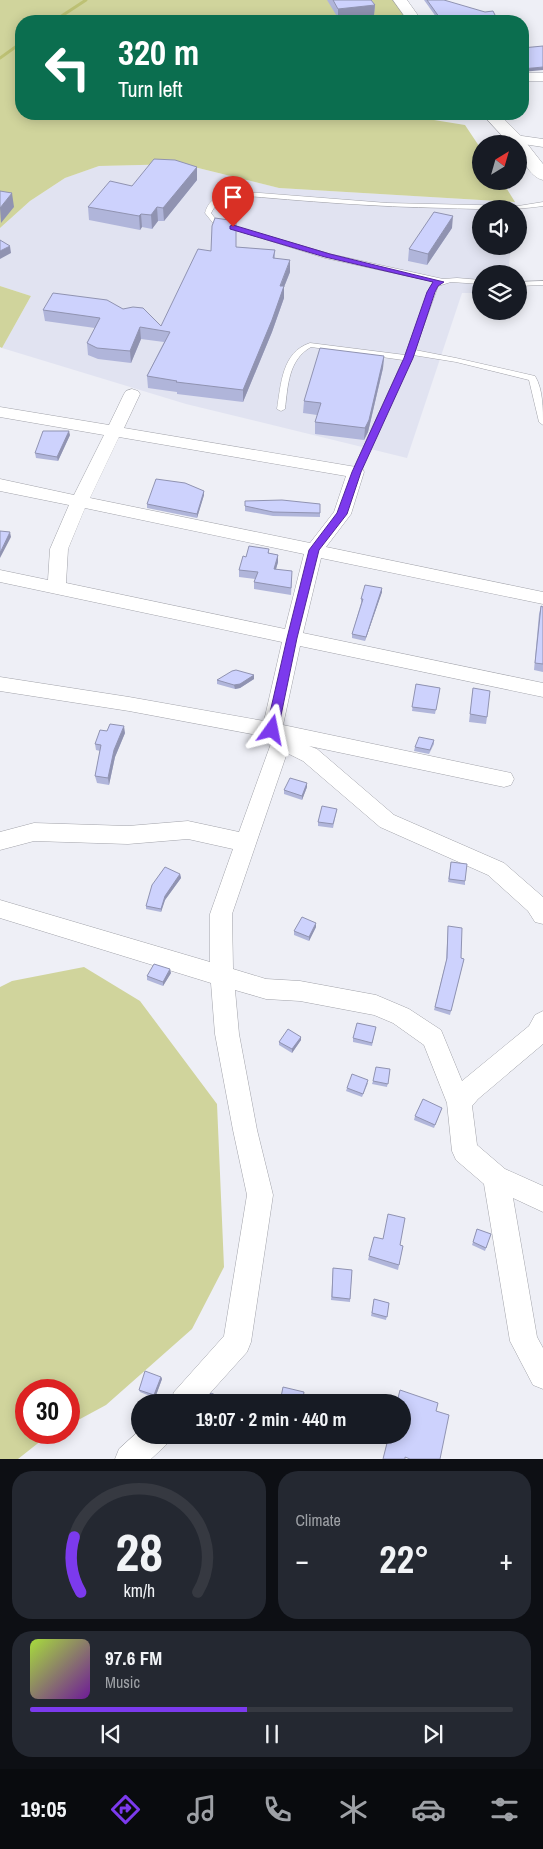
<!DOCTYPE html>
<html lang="en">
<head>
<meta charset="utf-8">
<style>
  :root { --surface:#171b24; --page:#242831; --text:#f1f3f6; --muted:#9ea1a6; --line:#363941; --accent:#7c3aed }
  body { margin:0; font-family:"Archivo Narrow",sans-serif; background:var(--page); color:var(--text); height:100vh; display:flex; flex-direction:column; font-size:19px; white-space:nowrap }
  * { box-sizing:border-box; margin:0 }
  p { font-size:16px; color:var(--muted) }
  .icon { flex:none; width:28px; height:28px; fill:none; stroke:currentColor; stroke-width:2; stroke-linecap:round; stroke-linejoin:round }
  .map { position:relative; height:1459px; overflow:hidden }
  .side { display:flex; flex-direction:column; gap:12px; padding:12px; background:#0d0f14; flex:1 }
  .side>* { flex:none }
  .banner { position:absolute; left:15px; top:15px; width:514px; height:105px; border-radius:20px; box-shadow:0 2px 12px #0003; background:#0b6e4f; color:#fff; overflow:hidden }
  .needle { width:32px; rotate:37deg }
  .controls { position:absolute; left:472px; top:135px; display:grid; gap:10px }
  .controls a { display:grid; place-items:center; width:55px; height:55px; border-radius:50%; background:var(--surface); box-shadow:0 2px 12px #0003; font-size:25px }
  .speed { position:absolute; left:15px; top:1379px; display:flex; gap:10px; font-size:25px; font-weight:700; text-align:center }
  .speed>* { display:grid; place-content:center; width:65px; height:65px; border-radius:50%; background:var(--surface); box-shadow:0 2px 12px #0003; line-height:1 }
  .speed .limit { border:8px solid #d22; background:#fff; color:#111 }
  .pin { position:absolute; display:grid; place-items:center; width:42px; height:42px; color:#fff; margin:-51px -21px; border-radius:50% 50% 50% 0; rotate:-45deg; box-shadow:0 0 5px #0007 }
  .pin .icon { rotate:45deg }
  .me { position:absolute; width:55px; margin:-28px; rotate:12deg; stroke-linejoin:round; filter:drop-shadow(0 0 4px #0008) }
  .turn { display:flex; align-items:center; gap:18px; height:105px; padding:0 20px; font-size:22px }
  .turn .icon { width:65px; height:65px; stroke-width:2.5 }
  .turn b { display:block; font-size:35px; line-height:42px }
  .big { font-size:38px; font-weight:700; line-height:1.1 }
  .side .widget { flex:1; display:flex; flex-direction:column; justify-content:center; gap:8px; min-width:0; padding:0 18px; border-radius:20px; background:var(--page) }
  .side .dial { align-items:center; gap:0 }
  .dial svg { height:130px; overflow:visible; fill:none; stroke:var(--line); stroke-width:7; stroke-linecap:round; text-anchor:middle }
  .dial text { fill:var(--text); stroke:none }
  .song { display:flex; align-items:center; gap:15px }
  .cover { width:60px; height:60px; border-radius:8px; background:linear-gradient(135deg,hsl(80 70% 55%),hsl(280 70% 35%)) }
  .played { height:5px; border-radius:2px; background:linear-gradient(90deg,var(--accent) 45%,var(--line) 45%) }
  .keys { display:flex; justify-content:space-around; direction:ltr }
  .heat { display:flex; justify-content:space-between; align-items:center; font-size:28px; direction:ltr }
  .side .tiles { flex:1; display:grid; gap:12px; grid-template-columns:1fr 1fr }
  .widget:last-child { grid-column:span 2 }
  .trip { position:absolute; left:131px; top:1394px; width:280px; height:50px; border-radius:25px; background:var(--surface); box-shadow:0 2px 12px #0003; font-weight:700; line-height:50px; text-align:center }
  .tab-bar { display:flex; height:80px; justify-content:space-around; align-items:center; background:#090b0e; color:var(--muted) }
  .tab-bar .icon { width:35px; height:35px }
  .tab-bar .active { color:var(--accent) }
  .tab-bar b { font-size:22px; color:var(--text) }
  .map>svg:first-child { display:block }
  .built { fill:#e1e3f1 }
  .green { fill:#d0d49c }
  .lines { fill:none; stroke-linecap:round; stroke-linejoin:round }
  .stream { stroke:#bdc174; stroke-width:3 }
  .service-casing { stroke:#a2a3aa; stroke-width:1 }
  .minor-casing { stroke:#a2a3aa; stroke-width:1 }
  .tertiary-casing { stroke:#a2a3aa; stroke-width:1 }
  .service { fill:#fff; fill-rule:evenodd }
  .minor { fill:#fff; fill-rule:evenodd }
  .tertiary { fill:#fff; fill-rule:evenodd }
  .wall { fill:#b0b5da }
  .shaded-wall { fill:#9093b1 }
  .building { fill:#cdd2fd; stroke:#9093b1 }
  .route { fill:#7c3aed; stroke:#51269a }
</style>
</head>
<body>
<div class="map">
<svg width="543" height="1459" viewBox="0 0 543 1459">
  <rect width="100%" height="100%" fill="#eeeff6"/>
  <path class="built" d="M182,164L279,188L515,202V209H481V246H511L508,274H481V293H462L407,458L186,404L2,348L31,296L0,286V228L30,201L65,178L99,166Z"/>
  <path class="green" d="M0,0H407L409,21H21V114H397L465,125L481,149V181H502L515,202L279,188L182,164L99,166L65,178L30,201L0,228Z
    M0,286L31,296L2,348L0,347Z
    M84,967L140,1001L217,1104L224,1267L192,1329L106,1405L69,1425V1390H26V1432L55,1433L42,1440L18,1459H0V987L12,981Z"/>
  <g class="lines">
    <path class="stream" d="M54,21L86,0
      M0,58L21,43"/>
    <g class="service-casing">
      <path id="service" d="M234,191L387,203L518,206L543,202V206C511,211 478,209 445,208C375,207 305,201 235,195L217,203L211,213L217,221L330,254L443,279L457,278L481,280V284L451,282L438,286L415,350L456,358L535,376C543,389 543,409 543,425L539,422L529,380L456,362L413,355L360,472L356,475L353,474L352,472L403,360L311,347C288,360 288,386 285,409L281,411L277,409C281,384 282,352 310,343L405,355L431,285L435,282L325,258L213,223L205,213C209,198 220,195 234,191Z
        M543,281V285L519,286V282Z"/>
    </g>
    <g class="minor-casing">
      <path id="minor" d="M522,73H543V81H522Z
        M515,135L543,139V147L510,142L509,139L510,136Z
        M132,389L138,391L140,394L124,428L362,468L364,472L351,514L326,547L543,592V604L321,558L303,633L543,683V697L300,646L283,725L511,773L514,779L511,785L504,787L309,746L317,749L394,815L504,863L543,897V924L535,922L528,911L488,875L380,827L303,761L287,753L232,914L233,969L266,979L300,981L376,995L409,1009L441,1030L462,1081L529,1026L535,1015L543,1011V1044L478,1099L472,1106L477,1145L505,1169L543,1186V1212L513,1198L537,1337L543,1348V1389L533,1385L510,1341L484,1184L456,1160L452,1151L447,1103L424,1045L393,1023L374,1015L300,1001L266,999L235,990L239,1034L257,1130L273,1195L251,1342L247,1352L202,1402H170L174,1392L224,1336L247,1195L233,1130L215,1034L211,983L0,918V900L210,962V914L233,849L188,839L128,844L34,841L0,850V832L34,823L128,826L188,821L239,832L273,738L129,711L0,691V677L129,697L264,721L282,642L0,582V570L48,580L50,549L69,505L0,491V479L74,495L104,435L0,417V407L109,425L124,394L126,391ZM119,437L346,476L334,512L310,543L90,498ZM85,508L304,554L285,629L66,583L68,549Z
        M140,1430V1435H170L166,1445L151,1459H115L119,1449Z"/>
    </g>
    <g class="tertiary-casing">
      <path id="tertiary" d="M393,0H407L422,21H408Z
        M482,114H499L521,136L543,164V180C530,177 519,157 519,144H510Z"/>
    </g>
    <use href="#service" class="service"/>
    <use href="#minor" class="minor"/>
    <use href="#tertiary" class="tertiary"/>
  </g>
  <path class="wall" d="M327,0H371L375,5L374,15L338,18Z
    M424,0H444L498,21H439Z
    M197,167V180L164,221H158L152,229L142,227L140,230L89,220L88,207L132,186Z
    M452,228L427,265L408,261L409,249Z
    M236,247L275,250V259L290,272L284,287V298L272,332L243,402L177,394V392L148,388L147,376L164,342L141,339L131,363L98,359L88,355L87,343L95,328L45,321L43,310L123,309L161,326L211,251Z
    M384,356L383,368L368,432L364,440L315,434V422L317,415L303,413L304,401Z
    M70,435L58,461L36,458L35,453Z
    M204,491V495L197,518L147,508V504Z
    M245,501L320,504V517L273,516L245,511Z
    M269,549V553L278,555V562L276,569L292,578L291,595L254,589V582L255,579L239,577V570L246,557Z
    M382,588V592L365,641L352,638V634L361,603V599Z
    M541,606L543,607V672L534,670L539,614Z
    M254,675V679L240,688L235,689L217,684V680Z
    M416,684L440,688L435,714L412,711Z
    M473,688L487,717L486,724L469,722Z
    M107,731L125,733L115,757L109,785L97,783L95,776L100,751L96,750L95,744Z
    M434,740V744L429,754L414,751L415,747Z
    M307,787L302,800L284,794V790Z
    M337,809L333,828L318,826V822Z
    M451,862L465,881V885L448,882Z
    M180,874L181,878L165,900L161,912L146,909V906Z
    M448,926L461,958L464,959L450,1015L434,1010L446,961Z
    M316,927L309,941L294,935V931Z
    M171,973L163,986L147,980V976Z
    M375,1031L372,1046L353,1042V1038Z
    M301,1037V1040L292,1053L279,1045V1042Z
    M390,1069L387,1087L372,1084L373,1081Z
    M368,1083L362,1097L346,1091L347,1088Z
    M442,1108L434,1128L414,1120L415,1116Z
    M477,1229L491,1234L485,1251L472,1245Z
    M383,1239L403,1246L398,1270L368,1260L369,1256Z
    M333,1268L352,1270L350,1302L331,1300Z
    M374,1299L389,1303L386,1320L371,1316Z
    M161,1377L162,1379L155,1398L140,1392L139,1390Z
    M345,1435H361L358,1441Z"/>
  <path class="shaded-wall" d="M375,5L374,15L338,18V9Z
    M543,67V70L522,72V69Z
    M197,167V180L164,221L163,208Z
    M12,193L14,207L1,223L0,208Z
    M157,207L158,221L152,229L151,215Z
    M141,214L142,227L140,230L139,216Z
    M453,216L452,228L427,265L428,254Z
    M10,246L11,253L0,259V251Z
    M290,260V272L284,287V298L272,332L243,402V390Z
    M140,327L141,339L131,363L130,351Z
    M384,356L383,368L368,432L364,440L365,428Z
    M69,431L70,435L58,461L57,457Z
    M204,491V495L197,518V514Z
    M10,532L11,537L0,558V553Z
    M278,555V562L274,576V569Z
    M382,588V592L365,641L366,637Z
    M254,675V679L240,688L235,689L234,685Z
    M124,726L125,733L115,757L109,785L108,778L114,750Z
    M307,783V787L302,800V796Z
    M180,874L181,878L165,900L161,912V909L165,896Z
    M316,923V927L309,941V937Z
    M170,969L171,973L163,986V982Z
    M301,1037V1040L292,1053V1049Z
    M161,1377L162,1379L155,1398L154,1395Z"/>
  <path class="building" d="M333,0H371L375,5L338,9Z
    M427,0H444L485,12L493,11L498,21H442Z
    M543,46V67L522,69V48Z
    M154,159L175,160L197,167L163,208L157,207L151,215L141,214L139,216L88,207L110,181L132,186Z
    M0,191L12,193L0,208Z
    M434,212L453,216L428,254L409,249Z
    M215,218L236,221V247L275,250L273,258L290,260L280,286H284L272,320L243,390L176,382L177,381L147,376L170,332L140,327L130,351L97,348L87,343L100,318L43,310L53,293L107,300L123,309L133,307L143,308L161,326L198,249L211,251L212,226Z
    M0,240L10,246L0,251Z
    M320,348L384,356L369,420L365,428L315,422L321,403L304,401Z
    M43,431H69L57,457L35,453Z
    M156,479L185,483L204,491L197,514L147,504Z
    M282,500L320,504V513L273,512L245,506V501Z
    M0,531L10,532L0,553Z
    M249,546L269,549L268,553L278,555L274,569L292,571L291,588L254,582L258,572L239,570L243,556L246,557Z
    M365,585L382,588L366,637L352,634L363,599H361Z
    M541,606L543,607V664L535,663Z
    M236,670L254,675L240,684L234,685L217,680L232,671Z
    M416,684L440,688L436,710L412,707Z
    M473,688L490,691L487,717L470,714Z
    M110,724L124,726L114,750L108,778L95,776L101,745L95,744L100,730L107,731Z
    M419,737L434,740L430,750L415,747Z
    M290,778L307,783L302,796L284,790Z
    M322,806L337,809L333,824L318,822Z
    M451,862L467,864L465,881L449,879Z
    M165,867L180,874L165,896L161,909L146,906L152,885Z
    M302,917L316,923L309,937L294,931Z
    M448,926L462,928L461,958L464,959L451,1011L435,1007L447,958Z
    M154,964L170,969L163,982L147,976Z
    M357,1023L376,1027L372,1043L353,1038Z
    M288,1029L301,1037L292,1049L279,1042Z
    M376,1067L390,1069L388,1084L373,1081Z
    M352,1074L368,1080L363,1094L347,1088Z
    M423,1099L442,1108L435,1125L415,1116Z
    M388,1214L405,1218L400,1245L403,1246L399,1265L369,1256L374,1237L383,1239Z
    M477,1229L491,1234L486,1248L473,1242Z
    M333,1268L352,1270L350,1299L332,1297Z
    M374,1299L389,1303L387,1317L372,1313Z
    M145,1371L161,1377L154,1395L139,1390Z
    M283,1387L304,1392L303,1398L315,1402H280Z
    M400,1390L438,1403L436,1411L449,1415L440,1459H410L405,1457V1459H383L389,1435H402V1402H397Z
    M211,1393L231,1402H196V1401H203Z
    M339,1398L349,1402H338Z"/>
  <path class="route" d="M233,225L330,254L444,282L438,286L435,292L413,358L361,472L347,514L319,550L297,638L278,730L272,734L266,730L287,638L309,550L337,513L352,472L404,358L427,292L433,282L325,257L230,229V226Z"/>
</svg>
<div class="controls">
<a><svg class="needle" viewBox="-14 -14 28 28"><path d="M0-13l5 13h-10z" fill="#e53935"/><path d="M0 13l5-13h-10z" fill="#9ea1a6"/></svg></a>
<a><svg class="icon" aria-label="sound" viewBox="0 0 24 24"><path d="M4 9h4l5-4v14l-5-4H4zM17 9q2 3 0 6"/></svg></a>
<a><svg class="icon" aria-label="layers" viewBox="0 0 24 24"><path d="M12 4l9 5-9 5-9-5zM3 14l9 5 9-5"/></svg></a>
</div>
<div class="speed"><div class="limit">30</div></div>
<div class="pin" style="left:233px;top:227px;background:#d93025"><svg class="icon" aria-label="arrive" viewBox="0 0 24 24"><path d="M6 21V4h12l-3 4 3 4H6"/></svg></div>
<svg class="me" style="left:272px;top:730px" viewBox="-20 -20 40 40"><path d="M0-17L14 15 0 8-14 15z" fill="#7c3aed" stroke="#fff" stroke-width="4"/></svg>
<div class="trip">19:07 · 2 min · 440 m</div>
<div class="banner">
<div class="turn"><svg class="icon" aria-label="left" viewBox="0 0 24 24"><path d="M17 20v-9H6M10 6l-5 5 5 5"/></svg><div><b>320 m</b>Turn left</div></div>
</div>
</div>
<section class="side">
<div class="tiles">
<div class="widget dial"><svg viewBox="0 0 100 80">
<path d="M14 69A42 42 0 1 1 86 69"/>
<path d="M14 69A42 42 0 0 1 10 35" stroke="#7c3aed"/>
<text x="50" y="56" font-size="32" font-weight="700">28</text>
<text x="50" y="72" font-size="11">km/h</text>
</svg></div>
<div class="widget"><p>Climate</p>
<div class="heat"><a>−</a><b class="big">22°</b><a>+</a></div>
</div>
<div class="widget">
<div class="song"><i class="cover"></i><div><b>97.6 FM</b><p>Music</p></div></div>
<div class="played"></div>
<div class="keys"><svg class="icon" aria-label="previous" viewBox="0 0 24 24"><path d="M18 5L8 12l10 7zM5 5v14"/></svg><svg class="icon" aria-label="pause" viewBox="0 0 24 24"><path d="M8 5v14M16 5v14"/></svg><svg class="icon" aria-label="next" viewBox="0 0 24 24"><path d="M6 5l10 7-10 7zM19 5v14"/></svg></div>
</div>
</div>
</section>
<nav class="tab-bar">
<b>19:05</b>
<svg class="icon active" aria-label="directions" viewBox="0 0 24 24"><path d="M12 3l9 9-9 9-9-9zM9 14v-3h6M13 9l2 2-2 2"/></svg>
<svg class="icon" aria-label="music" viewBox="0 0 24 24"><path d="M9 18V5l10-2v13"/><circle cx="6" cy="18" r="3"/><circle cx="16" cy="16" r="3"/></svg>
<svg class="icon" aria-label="phone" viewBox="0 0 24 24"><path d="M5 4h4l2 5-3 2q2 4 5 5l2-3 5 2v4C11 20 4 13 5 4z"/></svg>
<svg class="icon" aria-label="climate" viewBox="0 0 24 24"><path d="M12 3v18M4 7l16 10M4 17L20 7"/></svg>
<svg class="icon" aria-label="car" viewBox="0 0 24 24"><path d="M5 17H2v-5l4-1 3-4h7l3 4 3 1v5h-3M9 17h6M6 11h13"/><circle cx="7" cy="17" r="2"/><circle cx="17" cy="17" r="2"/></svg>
<svg class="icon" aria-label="filters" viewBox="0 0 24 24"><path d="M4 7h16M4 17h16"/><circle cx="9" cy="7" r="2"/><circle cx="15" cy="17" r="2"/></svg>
</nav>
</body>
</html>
